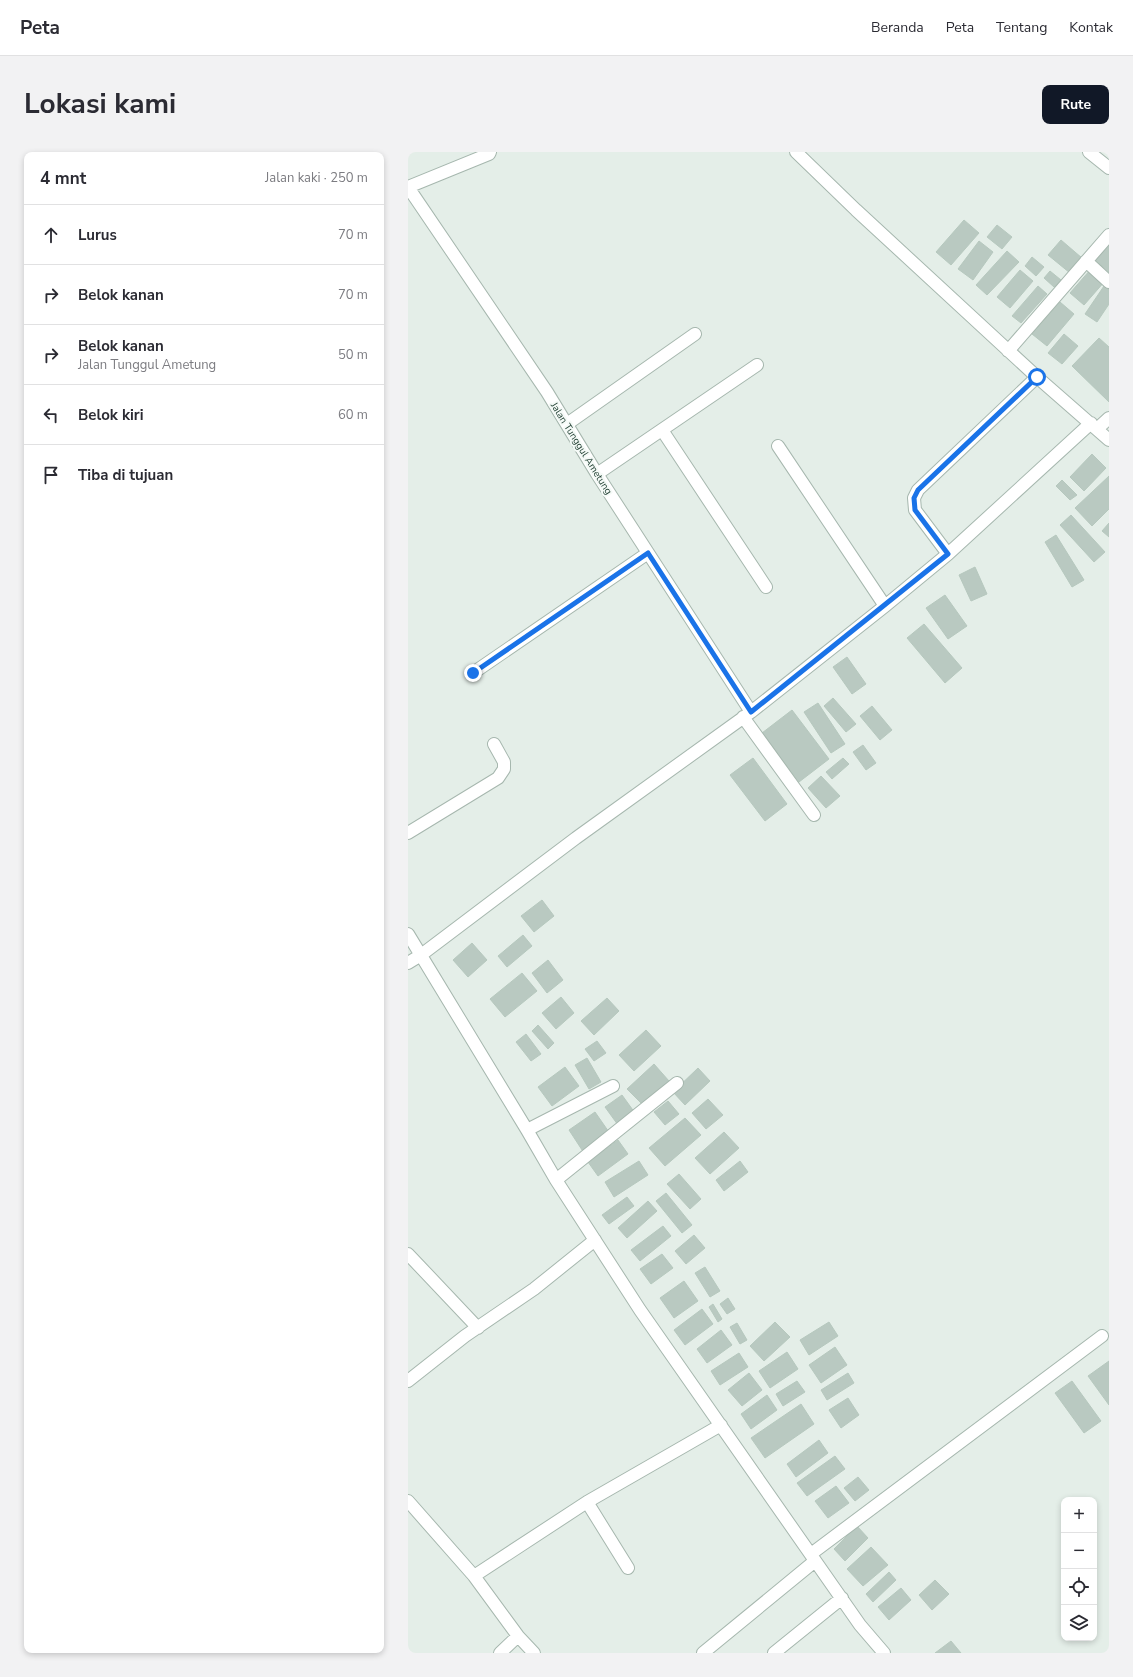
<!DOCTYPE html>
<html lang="id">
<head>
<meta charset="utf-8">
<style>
  body { margin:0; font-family:"Nunito Sans",sans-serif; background:#f2f2f3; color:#2b2b33 }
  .controls { position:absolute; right:12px; bottom:12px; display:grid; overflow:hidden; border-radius:8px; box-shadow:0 2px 6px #0003 }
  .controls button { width:36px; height:36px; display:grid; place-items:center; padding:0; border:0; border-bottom:1px solid #e1e1e2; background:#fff; color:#2b2b33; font:20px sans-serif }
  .stop { position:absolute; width:12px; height:12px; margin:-9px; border:3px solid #1a73e8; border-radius:50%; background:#fff }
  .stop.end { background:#1a73e8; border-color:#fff; box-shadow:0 1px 4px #0008 }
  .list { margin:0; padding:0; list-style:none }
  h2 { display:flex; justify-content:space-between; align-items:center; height:52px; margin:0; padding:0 16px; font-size:17px }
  h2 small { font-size:13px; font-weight:400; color:#7c7c81 }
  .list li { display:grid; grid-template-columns:26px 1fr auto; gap:12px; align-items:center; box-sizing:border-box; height:60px; padding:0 16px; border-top:1px solid #e1e1e2 }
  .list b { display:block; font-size:15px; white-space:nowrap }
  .list p { margin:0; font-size:13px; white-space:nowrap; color:#7c7c81 }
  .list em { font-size:13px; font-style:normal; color:#7c7c81 }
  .icon { flex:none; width:22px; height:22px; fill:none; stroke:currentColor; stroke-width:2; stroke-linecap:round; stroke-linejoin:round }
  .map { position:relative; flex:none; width:701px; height:1501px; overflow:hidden; border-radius:8px }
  header { display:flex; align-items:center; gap:24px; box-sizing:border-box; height:56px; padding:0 20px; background:#fff; border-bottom:1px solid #e1e1e2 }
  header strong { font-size:19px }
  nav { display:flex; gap:22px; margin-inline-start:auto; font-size:14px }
  .intro { display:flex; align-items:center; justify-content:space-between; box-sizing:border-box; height:96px; padding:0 24px }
  h1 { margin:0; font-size:28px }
  .button { padding:10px 18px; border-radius:8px; background:#111827; color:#fff; font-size:14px; font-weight:700 }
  main { display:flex; gap:24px; padding:0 24px }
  aside { flex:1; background:#fff; border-radius:8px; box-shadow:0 2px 6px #0003 }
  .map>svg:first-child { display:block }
</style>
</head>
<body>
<header>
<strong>Peta</strong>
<nav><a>Beranda</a><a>Peta</a><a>Tentang</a><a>Kontak</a></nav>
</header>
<div class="intro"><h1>Lokasi kami</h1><a class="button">Rute</a></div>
<main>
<aside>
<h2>4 mnt<small>Jalan kaki · 250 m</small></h2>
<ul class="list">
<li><svg class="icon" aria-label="ahead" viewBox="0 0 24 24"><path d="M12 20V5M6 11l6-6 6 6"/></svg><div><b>Lurus</b></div><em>70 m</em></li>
<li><svg class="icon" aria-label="right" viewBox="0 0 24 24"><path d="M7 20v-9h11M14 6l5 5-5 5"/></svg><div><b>Belok kanan</b></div><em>70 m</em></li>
<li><svg class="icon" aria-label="right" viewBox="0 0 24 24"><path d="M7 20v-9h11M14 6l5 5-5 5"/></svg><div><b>Belok kanan</b><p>Jalan Tunggul Ametung</p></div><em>50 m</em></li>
<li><svg class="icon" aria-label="left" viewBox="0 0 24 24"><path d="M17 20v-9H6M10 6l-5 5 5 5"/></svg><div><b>Belok kiri</b></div><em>60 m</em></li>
<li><svg class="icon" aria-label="arrive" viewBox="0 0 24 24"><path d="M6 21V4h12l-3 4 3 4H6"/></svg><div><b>Tiba di tujuan</b></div></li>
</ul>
</aside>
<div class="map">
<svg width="701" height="1501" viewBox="0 0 701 1501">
  <rect width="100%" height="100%" fill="#e4eee8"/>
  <!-- building -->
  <path fill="#b9c9c1" stroke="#b6c8be" d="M556,68L571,81L543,113L528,100Z
    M589,73L604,85L594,97L579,85Z
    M653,88L674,106L662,121L640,103Z
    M571,89L585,100L565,128L550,117Z
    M701,90V120L686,107Z
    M599,99L611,110L579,143L568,133Z
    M624,105L636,115L628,124L617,114Z
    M683,117L697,129L676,153L662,141Z
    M612,118L625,129L602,156L589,145Z
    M642,119L653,128L646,135L636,126Z
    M630,134L639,142L613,171L604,164Z
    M696,134L701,137V152L689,170L677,162Z
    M652,150L666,162L639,194L624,182Z
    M656,182L670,194L654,212L640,201Z
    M691,186L701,195V250L664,214Z
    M684,302L698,316L676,339L662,325Z
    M701,324V357L684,374L667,356Z
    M654,328L669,343L662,348L648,334Z
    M663,363L697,400L686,410L652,373Z
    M701,371V385L694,379Z
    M648,383L676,428L664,435L637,390Z
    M567,415L579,442L563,449L551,423Z
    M537,443L559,474L540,487L518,456Z
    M516,472L554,516L537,531L499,486Z
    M439,505L458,532L444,542L425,515Z
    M425,546L448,572L438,580L416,554Z
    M410,551L437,592L423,601L396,560Z
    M464,554L484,578L472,588L452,564Z
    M384,558L421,607L391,630L354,581Z
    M455,593L468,611L458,618L445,600Z
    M345,606L379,652L357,669L322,623Z
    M435,606L441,612L424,627L418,620Z
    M413,624L432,644L418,656L400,636Z
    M134,748L146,764L126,780L113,764Z
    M115,783L124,794L99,815L90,804Z
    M64,791L79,808L60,825L45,808Z
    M140,808L155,828L139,841L124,821Z
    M114,821L129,839L97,865L82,847Z
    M153,845L166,861L148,877L134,861Z
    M199,846L211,859L186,883L173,869Z
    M130,873L146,891L140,897L124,879Z
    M238,878L253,894L226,919L211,903Z
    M118,882L133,902L123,909L108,890Z
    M189,889L198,901L186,909L177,897Z
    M179,906L193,930L181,937L167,913Z
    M246,912L261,929L235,953L219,937Z
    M157,915L171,934L144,954L130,935Z
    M290,916L302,929L277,953L265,940Z
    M214,943L227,961L210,973L197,955Z
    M300,947L315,963L298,977L284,961Z
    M260,949L271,962L257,973L246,960Z
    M187,960L203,983L176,1001L161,978Z
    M277,966L293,983L257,1014L241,996Z
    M316,980L331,996L302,1022L287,1006Z
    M210,988L220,1002L190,1024L180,1010Z
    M231,1009L240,1023L206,1045L197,1030Z
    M332,1009L340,1020L316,1039L308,1028Z
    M271,1022L293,1047L282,1057L259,1032Z
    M258,1041L284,1073L274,1081L248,1049Z
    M219,1045L226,1054L201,1072L194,1063Z
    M240,1049L249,1059L219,1086L210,1076Z
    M255,1074L263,1084L232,1109L223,1098Z
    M286,1083L297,1096L278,1112L267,1099Z
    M254,1102L265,1116L243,1132L232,1117Z
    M297,1115L312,1139L302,1145L287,1121Z
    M276,1129L290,1149L266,1166L252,1146Z
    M320,1146L327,1157L319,1162L312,1152Z
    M305,1152L314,1167L310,1170L301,1155Z
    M294,1157L305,1172L277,1193L266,1178Z
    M367,1170L382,1185L356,1209L342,1194Z
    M421,1170L430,1184L401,1203L392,1188Z
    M329,1171L339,1188L332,1192L322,1175Z
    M313,1178L324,1193L299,1211L289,1197Z
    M427,1195L439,1213L413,1231L401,1213Z
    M379,1200L390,1217L362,1236L351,1219Z
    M331,1201L340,1215L312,1233L303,1219Z
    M701,1209V1253L680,1224Z
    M341,1221L354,1238L334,1254L320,1238Z
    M440,1221L446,1231L419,1248L413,1238Z
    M389,1229L397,1240L375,1254L368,1242Z
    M664,1229L693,1269L676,1281L647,1241Z
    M359,1243L369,1258L343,1277L333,1262Z
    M440,1246L451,1263L433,1276L421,1258Z
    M393,1252L406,1272L357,1306L343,1286Z
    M411,1288L420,1301L388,1325L379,1312Z
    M427,1304L437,1317L399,1344L389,1331Z
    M450,1325L461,1338L447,1349L436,1336Z
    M428,1334L441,1351L420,1366L407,1349Z
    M449,1374L460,1386L437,1409L426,1397Z
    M463,1395L480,1413L455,1434L439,1417Z
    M481,1420L488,1428L465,1450L458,1442Z
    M527,1428L541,1442L524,1458L511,1443Z
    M493,1436L503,1448L481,1468L470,1455Z
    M543,1489L553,1501H527Z"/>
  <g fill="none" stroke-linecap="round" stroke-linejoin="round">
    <defs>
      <path id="street" d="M388,0L448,58L629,225L701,288
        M681,0L701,16
        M0,35L139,240L189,322L343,560
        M0,35L81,2L82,0
        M678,109L701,130
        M600,199L701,83
        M159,272L287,182
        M689,277L701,266
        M254,278L358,435
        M370,294L477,454
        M189,322L349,213
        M540,402L507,358L506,346L510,338L629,225
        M65,521L240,401
        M335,565L406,663
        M0,681L90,626L96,617V610L86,592
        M0,782L119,978L148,1028L232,1158L452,1473L476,1501
        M0,811L13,803L168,686L343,560L477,454L540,402L683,271
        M119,978L205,934
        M148,1028L269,931
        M0,1102L70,1176
        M0,1229L57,1184L126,1137L187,1088
        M0,1349L66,1424L110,1484L126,1501
        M179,1350L220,1416
        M403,1402L694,1184
        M66,1424L179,1350L313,1273
        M92,1501L110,1484
        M295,1501L407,1409
        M366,1501L434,1446"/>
    </defs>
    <!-- street casing -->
    <use href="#street" stroke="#a6b7ae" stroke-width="14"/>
    <!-- street -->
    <use href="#street" stroke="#fff" stroke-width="12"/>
  </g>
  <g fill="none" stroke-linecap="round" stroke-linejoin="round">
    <!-- route -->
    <path stroke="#1a73e8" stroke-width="5" d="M65,521L240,401L343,560L540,402L507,358L506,346L510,338L629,225"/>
  </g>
  <g text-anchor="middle" stroke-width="4" stroke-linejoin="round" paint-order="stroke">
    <!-- street labels -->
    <g font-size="10" fill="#224134" stroke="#f5faf7">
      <text transform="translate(174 296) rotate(58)" y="4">Jalan Tunggul Ametung</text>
    </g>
  </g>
</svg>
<div class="controls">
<button>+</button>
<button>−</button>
<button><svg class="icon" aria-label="locate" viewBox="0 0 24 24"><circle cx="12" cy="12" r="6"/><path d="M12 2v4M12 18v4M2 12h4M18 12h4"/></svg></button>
<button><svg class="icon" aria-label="layers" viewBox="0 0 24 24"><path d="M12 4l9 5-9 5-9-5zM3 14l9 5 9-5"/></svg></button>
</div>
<div class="stop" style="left:629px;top:225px"></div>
<div class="stop end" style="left:65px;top:521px"></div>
</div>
</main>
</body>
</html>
